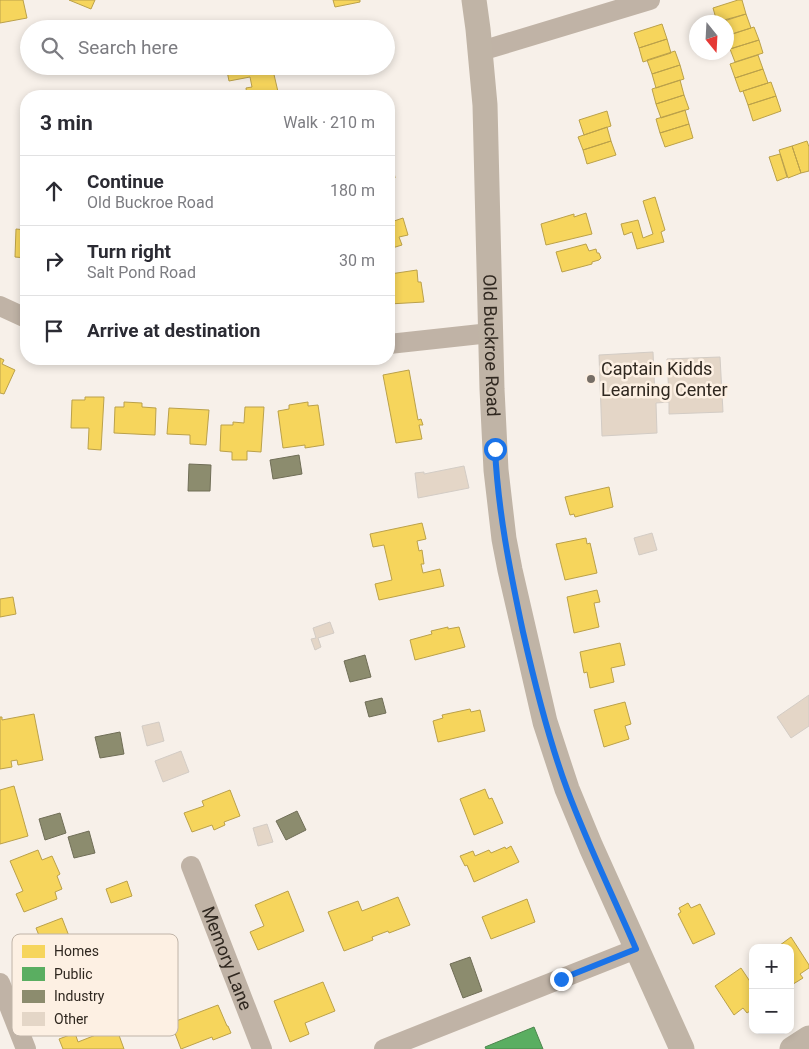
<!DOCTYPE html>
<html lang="en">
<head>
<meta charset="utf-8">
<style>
  body { margin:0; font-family:Roboto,sans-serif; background:#f2f2f3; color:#2b2b33 }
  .controls { position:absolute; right:15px; bottom:15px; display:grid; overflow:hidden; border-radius:10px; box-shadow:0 2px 8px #0003 }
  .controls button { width:45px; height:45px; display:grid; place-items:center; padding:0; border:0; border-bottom:1px solid #e1e1e2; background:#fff; color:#2b2b33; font:25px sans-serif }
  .compass { position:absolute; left:689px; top:15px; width:45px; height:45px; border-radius:50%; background:#fff; box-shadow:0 2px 8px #0003; rotate:162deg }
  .stop { position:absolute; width:15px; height:15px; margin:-11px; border:4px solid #1a73e8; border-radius:50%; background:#fff }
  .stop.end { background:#1a73e8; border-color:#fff; box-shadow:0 1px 5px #0008 }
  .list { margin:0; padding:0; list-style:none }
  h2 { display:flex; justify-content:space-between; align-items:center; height:65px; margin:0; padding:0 20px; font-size:21px }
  h2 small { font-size:16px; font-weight:400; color:#7c7c81 }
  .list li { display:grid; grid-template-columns:32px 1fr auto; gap:15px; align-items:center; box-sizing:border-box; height:70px; padding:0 20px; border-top:1px solid #e1e1e2 }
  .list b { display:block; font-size:19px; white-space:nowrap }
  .list p { margin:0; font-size:16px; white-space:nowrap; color:#7c7c81 }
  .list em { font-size:16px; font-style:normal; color:#7c7c81 }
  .icon { flex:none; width:28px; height:28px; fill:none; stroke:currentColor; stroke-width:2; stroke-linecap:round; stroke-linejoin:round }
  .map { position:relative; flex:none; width:809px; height:1049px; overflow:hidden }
  .search { position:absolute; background:#fff; box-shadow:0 2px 8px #0003; left:20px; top:20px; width:375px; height:55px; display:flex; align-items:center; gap:12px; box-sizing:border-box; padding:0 18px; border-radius:28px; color:#7c7c81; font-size:19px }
  .panel { position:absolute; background:#fff; box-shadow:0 2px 8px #0003; left:20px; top:90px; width:375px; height:275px; border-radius:20px }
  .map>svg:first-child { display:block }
</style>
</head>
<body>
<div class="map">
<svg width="809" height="1049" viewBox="0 0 809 1049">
  <rect width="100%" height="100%" fill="#f7f0e9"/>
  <!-- homes -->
  <path fill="#f6d55c" stroke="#bba14a" d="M0,0H23L27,18L0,23Z
    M69,0H95L91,9Z
    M333,0H360V2L335,7Z
    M738,0H742L746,14L717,22L713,8Z
    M746,14L751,28L726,36V22H721Z
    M662,24L667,39L639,48L634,33Z
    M754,27L759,40L730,49L726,36Z
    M667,39L671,53L643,62L639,48Z
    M759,40L763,53L735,62L730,49Z
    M675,51L680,65L652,74L647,60Z
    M758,55L763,69L735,78L730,64Z
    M680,65L684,79L656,88L652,74Z
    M226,66H272L279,96H247L246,88L252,87L250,77L229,81Z
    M763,69L768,83L740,92L735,78Z
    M680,80L684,95L656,104L652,89Z
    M771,82L776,96L748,105L743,91Z
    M684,95L689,109L661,118L656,104Z
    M776,96L781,111L753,121L748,105Z
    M685,110L689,124L660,133L656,119Z
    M607,111L611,126L584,135L579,120Z
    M689,124L693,138L665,147L660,133Z
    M607,127L611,141L583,150L578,137Z
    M611,141L616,155L587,164L583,150Z
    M807,141L809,147V171L801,173L792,146Z
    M792,146L801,173L788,178L779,150Z
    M780,154L787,177L777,181L769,157Z
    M389,155H391L395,178L389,179Z
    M655,197L665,230L661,232L664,242L637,249L632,232L624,235L621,224L638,220L643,238L653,234L643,201Z
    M391,211L394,221L403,218L408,235L399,237L402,245L389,249V212Z
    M586,213L592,234L546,245L541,224L574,214V217Z
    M16,229L26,230V258L15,257Z
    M586,244L589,251L596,249L597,253H599L601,258L599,260L592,262V264L562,272L556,252Z
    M417,270L418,282H421L424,302L389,304L390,274Z
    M0,358L4,360L2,364L15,370L4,394L0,393Z
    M409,370L418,420L421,419L423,425H419L422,439L396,443L383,375Z
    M85,397H104L101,450L88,449L89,428H71L72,400H85Z
    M124,402L142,403V407L156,408L155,435L114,433L115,407H124Z
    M308,402V406L318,405L324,445L305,448V445L283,448L278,411L289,409V405Z
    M245,407H264L261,452L247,451V460H232V452L220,451L221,425H233V422L244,423Z
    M169,408L209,410L206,445L190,444V435L167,434Z
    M609,487L613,507L575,517L574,514L570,515L565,497Z
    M422,523L426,539L417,541L419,551L422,550L424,564H421L423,573L440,569L444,586L379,600L375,584L392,580L384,545L373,547L370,534Z
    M586,538L587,544L590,543L597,573L565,580L556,544Z
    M597,590L600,602L594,603L599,627L574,633L567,597Z
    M13,597L16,614L0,617V599Z
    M448,627V629L459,627L465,647L415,660L410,640L432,634L431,631Z
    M620,643L625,665L611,668L614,682L590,688L587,672L584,673L580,652Z
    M625,702L631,724L625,726L629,739L604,747L594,710Z
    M470,709L471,712L480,710L485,731L438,742L433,721L443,718L442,715Z
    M34,714L43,760L18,765L17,760L11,761L12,767L0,769V717H2V720Z
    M14,786L28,836L0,844V790Z
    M485,789L489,799L492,798L503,823L474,835L460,799Z
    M230,790L240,816L224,822L225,825L214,830L212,825L192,832L184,813L204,806L202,801Z
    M511,846L519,862L474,882L467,865L465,866L460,856L473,851L475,856L489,850L491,853L505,847L506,849Z
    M38,850L42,860L52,856L60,874L57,876L62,889L55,892L57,899L24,912L16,894L23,891L10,861Z
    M127,881L132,896L111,903L106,889Z
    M288,891L304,931L258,950L250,932L264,926L255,905Z
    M398,897L410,925L389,933L388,931L372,937L373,940L344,951L328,912L358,901L362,911Z
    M527,899L535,922L491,939L482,917Z
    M688,903L691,908L700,904L715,934L693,944L678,914L681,912L679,908Z
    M62,918L74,949L88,944L95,959L52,976L45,959L48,958L36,928Z
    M791,937L809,965V968L800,974L803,978L790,986V948H776Z
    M741,968L753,986V1009L747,1013L743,1008L734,1015L715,986Z
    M323,982L335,1011L305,1023L309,1034L290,1042L274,1001Z
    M218,1005L227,1026H228L231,1033L213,1040L212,1037L181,1049L171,1023Z
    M116,1027L124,1049H63L59,1039L75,1033L78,1042Z"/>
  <!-- public -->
  <path fill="#5aae61" stroke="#4d864e" d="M534,1027L543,1049H486L485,1047Z"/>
  <!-- industry -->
  <path fill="#8c8c6e" stroke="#706e57" d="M299,455L302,474L273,479L270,460Z
    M189,464L211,465L210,491H188Z
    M365,655L371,677L350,682L344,661Z
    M382,698L386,713L369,717L365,702Z
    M120,732L124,754L100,758L95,737Z
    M297,811L306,830L286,840L276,821Z
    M60,813L66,833L45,840L39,819Z
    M89,831L95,853L74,858L68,837Z
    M470,957L482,991L463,998L450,964Z"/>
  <!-- building -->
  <path fill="#e4d6c7" stroke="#d3ccc5" d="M653,352L655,397L669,396L667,359L720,357L723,412L669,414V402L656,403L657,433L602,436L599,355Z
    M464,466L469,488L418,498L415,473L424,472V474Z
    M652,533L657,550L639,555L634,538Z
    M330,622L334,633L318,638L321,647L315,650L311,639L316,638L313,628Z
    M809,695V726L791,738L777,717Z
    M159,722L164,741L147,746L142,726Z
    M181,751L189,772L163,782L155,761Z
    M267,824L273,842L258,846L253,828Z"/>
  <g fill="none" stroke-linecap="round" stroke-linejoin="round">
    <!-- minor -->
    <g stroke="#c0b3a6" stroke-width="20">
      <path d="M481,51L650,0"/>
      <path d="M0,306L26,318"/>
      <path d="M389,344L490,333"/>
      <path id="s1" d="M191,866L262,1049"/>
      <path d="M0,983L26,1049"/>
      <path d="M384,1049L636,949"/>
    </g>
    <!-- major -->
    <g stroke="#c0b4a6" stroke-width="25">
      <path id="s2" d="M474,0L478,29L485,105L492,389L496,470L504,539L510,570L545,722L567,789L591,847L682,1049"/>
      <path d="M792,1049L809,1038"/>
    </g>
  </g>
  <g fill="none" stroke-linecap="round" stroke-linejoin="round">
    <!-- route -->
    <path stroke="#1a73e8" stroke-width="6" d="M495,449C498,511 510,571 523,632C535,685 548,738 567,789C587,843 613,896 636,949L561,979"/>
  </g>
  <!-- markers -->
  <circle fill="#766e66" stroke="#fdf0e3" stroke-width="2" cx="591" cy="379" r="5"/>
  <g text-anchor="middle" stroke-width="5" stroke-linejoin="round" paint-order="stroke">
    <!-- street labels -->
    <g font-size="18" fill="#302820" stroke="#fdf0e3">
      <text dy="6" stroke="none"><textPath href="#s2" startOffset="346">Old Buckroe Road</textPath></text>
      <text dy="6" stroke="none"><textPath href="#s1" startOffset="99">Memory Lane</textPath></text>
    </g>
    <!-- poi labels -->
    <g font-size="18" fill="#302820" stroke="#fdf0e3" text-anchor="start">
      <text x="601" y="375">Captain Kidds<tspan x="601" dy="21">Learning Center</tspan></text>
    </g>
  </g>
  <!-- legend -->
  <rect x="12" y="934" width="166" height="102" rx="8" fill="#fdf0e3" stroke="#c0b4a8" stroke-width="1"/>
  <rect x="22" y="945" width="23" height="13" fill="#f6d55c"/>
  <rect x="22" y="967" width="23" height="14" fill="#5aae61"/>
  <rect x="22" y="990" width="23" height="13" fill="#8c8c6e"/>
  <rect x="22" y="1012" width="23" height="14" fill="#e4d6c7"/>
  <g font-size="14" fill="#302820">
    <text x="54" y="956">Homes</text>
    <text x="54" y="979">Public</text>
    <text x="54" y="1001">Industry</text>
    <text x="54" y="1024">Other</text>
  </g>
</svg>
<div class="controls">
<button>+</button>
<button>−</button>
</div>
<svg class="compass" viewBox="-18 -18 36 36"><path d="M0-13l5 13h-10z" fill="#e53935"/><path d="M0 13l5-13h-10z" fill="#7c7c81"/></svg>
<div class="stop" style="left:495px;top:449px"></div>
<div class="stop end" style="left:561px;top:979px"></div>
<div class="search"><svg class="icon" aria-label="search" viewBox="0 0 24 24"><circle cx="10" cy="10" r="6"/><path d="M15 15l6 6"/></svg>Search here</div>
<section class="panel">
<h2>3 min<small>Walk · 210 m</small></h2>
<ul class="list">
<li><svg class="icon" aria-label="ahead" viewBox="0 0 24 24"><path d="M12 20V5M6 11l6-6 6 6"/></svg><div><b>Continue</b><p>Old Buckroe Road</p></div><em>180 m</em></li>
<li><svg class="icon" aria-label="right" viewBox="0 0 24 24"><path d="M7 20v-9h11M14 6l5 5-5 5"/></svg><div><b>Turn right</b><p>Salt Pond Road</p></div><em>30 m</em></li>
<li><svg class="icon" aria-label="arrive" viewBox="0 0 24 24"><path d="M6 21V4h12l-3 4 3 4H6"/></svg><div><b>Arrive at destination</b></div></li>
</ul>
</section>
</div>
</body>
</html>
